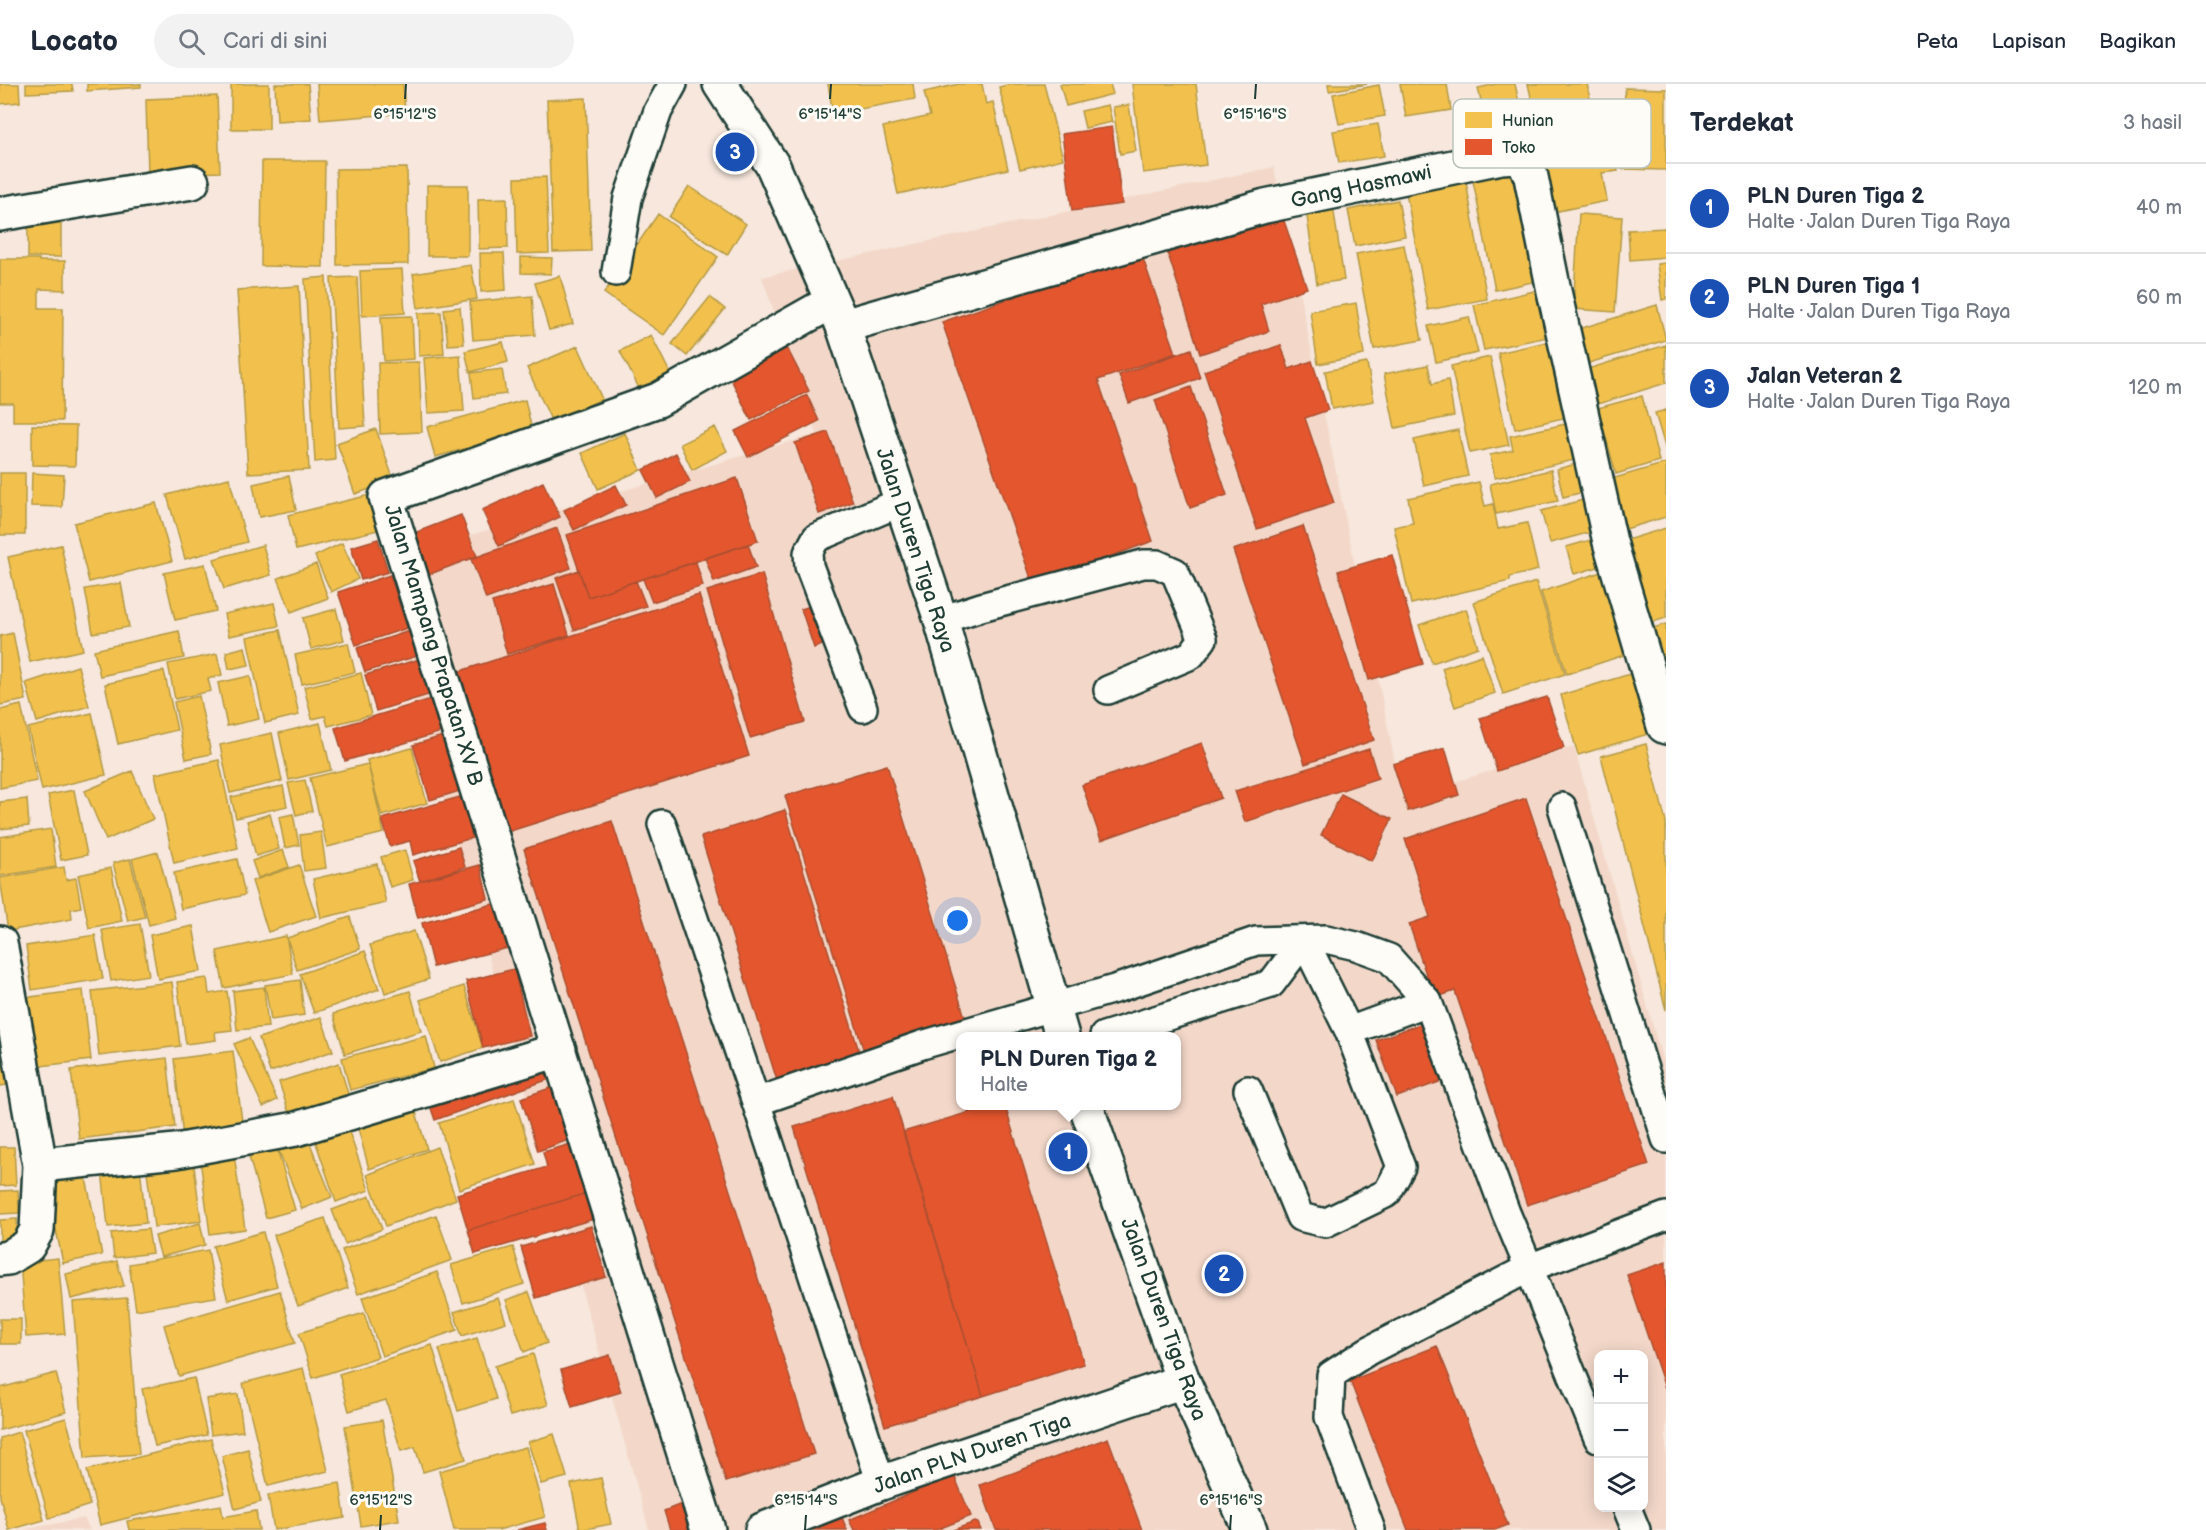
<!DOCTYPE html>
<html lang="id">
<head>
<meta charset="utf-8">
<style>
  body { margin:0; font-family:"Balsamiq Sans",sans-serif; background:#f2f2f3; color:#1f2937 }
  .controls { position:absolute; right:18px; bottom:18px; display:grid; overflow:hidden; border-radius:12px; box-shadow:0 3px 15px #0003 }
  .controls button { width:54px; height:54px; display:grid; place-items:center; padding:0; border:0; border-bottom:2px solid #e0e1e3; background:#fff; color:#1f2937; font:30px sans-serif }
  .you { position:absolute; left:958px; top:837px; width:21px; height:21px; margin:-15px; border:4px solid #fff; border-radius:50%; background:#1a73e8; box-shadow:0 0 0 9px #1a73e833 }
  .badge { display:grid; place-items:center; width:39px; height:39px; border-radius:50%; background:#0b8043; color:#fff; font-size:20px; font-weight:700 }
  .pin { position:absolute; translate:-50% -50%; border:3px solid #fff; box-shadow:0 2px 6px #0006 }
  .popup { position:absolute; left:956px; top:948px; width:225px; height:78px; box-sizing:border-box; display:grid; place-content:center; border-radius:12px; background:#fff; filter:drop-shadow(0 2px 4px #0005); font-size:20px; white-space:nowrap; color:#747a83 }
  .popup b { font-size:22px; color:#1f2937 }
  .popup::after { content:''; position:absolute; left:50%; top:100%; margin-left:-12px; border:12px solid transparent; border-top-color:#fff }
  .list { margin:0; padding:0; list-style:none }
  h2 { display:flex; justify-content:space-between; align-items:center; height:78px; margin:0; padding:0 24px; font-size:26px }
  h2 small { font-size:20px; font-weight:400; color:#747a83 }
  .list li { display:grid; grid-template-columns:39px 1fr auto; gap:18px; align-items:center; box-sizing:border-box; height:90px; padding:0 24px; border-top:2px solid #e0e1e3 }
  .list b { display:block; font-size:22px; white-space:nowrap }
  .list p { margin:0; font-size:20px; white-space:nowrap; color:#747a83 }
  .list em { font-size:20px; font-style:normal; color:#747a83 }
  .icon { flex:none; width:33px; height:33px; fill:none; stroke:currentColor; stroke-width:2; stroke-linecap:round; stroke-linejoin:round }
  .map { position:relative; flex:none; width:1666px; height:1446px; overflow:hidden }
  header { display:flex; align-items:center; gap:36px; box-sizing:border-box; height:84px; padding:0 30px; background:#fff; border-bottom:2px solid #e0e1e3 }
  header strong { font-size:28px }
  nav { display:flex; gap:33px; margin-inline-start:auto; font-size:21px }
  .search { width:420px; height:54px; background:#f2f2f3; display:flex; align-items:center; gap:15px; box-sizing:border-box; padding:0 21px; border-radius:33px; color:#747a83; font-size:22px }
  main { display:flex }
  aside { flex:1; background:#fff }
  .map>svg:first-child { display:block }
</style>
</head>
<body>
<header>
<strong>Locato</strong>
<div class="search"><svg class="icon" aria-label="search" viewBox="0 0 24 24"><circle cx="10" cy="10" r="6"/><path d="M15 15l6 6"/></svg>Cari di sini</div>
<nav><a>Peta</a><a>Lapisan</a><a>Bagikan</a></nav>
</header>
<main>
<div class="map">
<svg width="1666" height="1446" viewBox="0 0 1666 1446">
  <rect width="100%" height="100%" fill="#f7e7dc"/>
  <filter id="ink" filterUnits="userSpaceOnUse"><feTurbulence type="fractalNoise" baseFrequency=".0167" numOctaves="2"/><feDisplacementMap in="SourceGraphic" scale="12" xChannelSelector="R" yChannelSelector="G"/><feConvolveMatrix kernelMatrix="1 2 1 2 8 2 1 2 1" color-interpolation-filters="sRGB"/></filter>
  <g filter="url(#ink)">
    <!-- built -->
    <path fill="#f3d8c9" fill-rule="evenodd" d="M1274,83L1402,713L1574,663L1666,988V1446H649L378,478L817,350L762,193ZM960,952H1176V1022H960ZM1598,1270H1644V1424H1598Z
      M84,1434L90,1446H22Z"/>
    <!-- homes -->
    <path fill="#f2c14e" stroke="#b39946" stroke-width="1.5" d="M0,0H19L20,18L0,20Z
      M26,0H72L73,7L26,9Z
      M87,0H141V3L87,7Z
      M231,0H269V45H231Z
      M275,0H308L311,35L277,37Z
      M317,0H403L405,29L320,36Z
      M828,0H913L915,15L833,30Z
      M959,0H982L986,20L993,18L1008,85L898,110L883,43L930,32L924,8Z
      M1011,0H1044L1063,75L1020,85L999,3Z
      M1060,0H1110L1113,10L1066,22Z
      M1132,0H1196L1206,81L1143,89Z
      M1328,0H1367L1329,7Z
      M1400,0H1447L1451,26L1406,33Z
      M1496,0H1515L1521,28L1486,37L1478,4Z
      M1528,0H1587L1590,14L1534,26Z
      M1379,1L1385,32L1339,40L1333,10Z
      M1625,4L1666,5V86L1622,85Z
      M217,12L220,88L148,91L146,15Z
      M586,14L591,167L553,168L547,16Z
      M1588,16L1593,43L1609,41L1618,87L1602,89L1607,117L1553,128L1534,26Z
      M1108,21L1112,38L1085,44L1081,27Z
      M1129,21L1136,67L1120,70L1113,23Z
      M1378,40L1384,72L1339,79L1333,47Z
      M262,77H325L323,183L261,182Z
      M407,84L408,180L337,181L336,85Z
      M1521,87L1542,196L1495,206L1473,97Z
      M546,93L549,169L517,170L515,94Z
      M1466,98L1487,215L1428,226L1406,109Z
      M427,101H468V172H427Z
      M689,102L746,140L727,171L669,133Z
      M507,114L508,164L479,165L478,115Z
      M1398,116L1405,152L1355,162L1348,126Z
      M1333,122L1344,196L1317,200L1306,126Z
      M658,130L718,173L664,251L604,209Z
      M1579,130L1622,133L1615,228L1573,225Z
      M28,134H61V173H28Z
      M1666,144V173L1630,176L1628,146Z
      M1404,161L1422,256L1374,265L1356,170Z
      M480,169H504L506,206L481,208Z
      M521,173L552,174L551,190L521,189Z
      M0,175H39V177H65V206L39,205V224H63L62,337H13V319H0Z
      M1666,179V215L1662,216L1657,180Z
      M471,181L477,215L418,224L413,190Z
      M402,185L405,229L362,232L360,187Z
      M560,192L573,240L549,246L535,199Z
      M326,193L335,376L315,378L305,195Z
      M357,193L365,342L339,344L331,194Z
      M299,202L309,386L248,389L237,206Z
      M1543,205L1553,252L1484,266L1474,221Z
      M532,212L535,251L473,256L470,218Z
      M710,213L725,225L687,272L672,260Z
      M1356,219L1364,271L1318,280L1310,227Z
      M1657,221L1666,256L1582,281L1572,247Z
      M460,223L464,260L448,261L444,225Z
      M441,228L444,270L419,272L418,229Z
      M412,232L414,275L384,277L381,233Z
      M1469,233L1478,269L1436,278L1428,242Z
      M651,251L674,297L643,312L620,267Z
      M1555,256L1572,332L1515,345L1498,269Z
      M503,258L508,278L470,288L465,267Z
      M1666,261V299L1588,323L1578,288Z
      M578,262L602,315L552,338L527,284Z
      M460,271L464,327L428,329L424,274Z
      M1490,273L1509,361L1470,369L1451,282Z
      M419,278L422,348L380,350L378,279Z
      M1367,279L1374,317L1332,325L1325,287Z
      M1428,281L1432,300L1448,296L1454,332L1395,344L1384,290Z
      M502,285L506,310L474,314L471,289Z
      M1642,312L1659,377L1616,390L1598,324Z
      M525,316L532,346L435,373L427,343Z
      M1666,326V366L1655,329Z
      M1575,338L1583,374L1495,394L1490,371L1513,366L1510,352Z
      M32,341L76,342L75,382L32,381Z
      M715,343L727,367L692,386L680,360Z
      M376,345L394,397L355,410L337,359Z
      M1458,346L1468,392L1424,402L1414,356Z
      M625,349L641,386L598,405L582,369Z
      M1584,378L1592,406L1563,413L1557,385Z
      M1666,379V433L1622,446L1608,396Z
      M1551,386L1558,417L1496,430L1490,400Z
      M0,389H25V451H0Z
      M32,389L64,391L62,423L31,422Z
      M289,392L296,426L259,433L253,400Z
      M229,394L247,458L185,475L167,411Z
      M1479,398L1485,422L1493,420L1498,445L1527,439L1538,486L1510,493V497L1411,520L1394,443L1413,439L1408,414Z
      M378,409L386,444L296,466L288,431Z
      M1587,415L1595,447L1550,459L1541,427Z
      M156,419L172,477L89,498L74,439Z
      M1666,444V534L1643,541L1617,459Z
      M1598,454L1605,481L1574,490L1566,463Z
      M342,459L358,495L331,508L315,472Z
      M61,461L83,566L30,578L8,473Z
      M263,461L271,491L224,505L214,475Z
      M205,480L216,527L175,536L164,489Z
      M316,480L328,514L291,528L278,494Z
      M1613,484L1639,566L1567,590L1541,508Z
      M1536,498L1565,590L1503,610L1474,518Z
      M121,499L129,543L93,549L85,505Z
      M274,519L279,542L229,552L224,530Z
      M336,525L344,556L311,565L303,534Z
      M1466,525L1478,563L1432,579L1419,541Z
      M1666,540V576L1657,579L1647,546Z
      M280,546L299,631L265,639L247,553Z
      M179,547L184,574L100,592L94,566Z
      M13,549L26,616L0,621V552Z
      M348,559L355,588L302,600L295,571Z
      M245,563L249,581L229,585L226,568Z
      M217,570L222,591L208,595L211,607L175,615L168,580Z
      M1482,571L1495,609L1455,623L1442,584Z
      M78,582L89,622L37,638L26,599Z
      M164,587L177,646L118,660L105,600Z
      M1640,587L1658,647L1578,671L1561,611Z
      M361,589L371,631L328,642L325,632L312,635L304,603Z
      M250,592L259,635L227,642L218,599Z
      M199,612L211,670L186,675L174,618Z
      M21,621L37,697L0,704V626Z
      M92,629L106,691L42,706L28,644Z
      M320,639L331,686L289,696L279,649Z
      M272,649L282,697L230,709L220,661Z
      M1646,660L1666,738V926L1601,672Z
      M412,664L427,719L382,732L367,676Z
      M219,676L238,764L174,779L155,690Z
      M368,680L384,749L327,763L310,694Z
      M132,687L153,735L106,756L85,707Z
      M305,696L312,727L296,731L288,699Z
      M283,702L287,722L236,734L231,713Z
      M74,706L87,771L61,776L48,711Z
      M27,715L29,742L0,745V718Z
      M270,730L279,765L256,772L247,737Z
      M293,730L299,761L285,764L279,733Z
      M51,745L56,783L0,792V753Z
      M321,748L326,784L304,787L300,751Z
      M283,766L289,783L258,794L252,777Z
      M405,766L413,796L390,803L381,773Z
      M158,768L175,834L149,841L132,775Z
      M130,775L145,833L128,837L113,779Z
      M237,775L245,811L181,825L174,789Z
      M377,780L386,819L321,834L313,795Z
      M299,781L316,832L268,848L252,797Z
      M64,783L66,796L76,794L81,823L71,825L72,835L8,847L0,794Z
      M111,784L122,837L89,844L78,791Z
      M350,833L360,865L297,886L287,854Z
      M140,840L149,891L111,897L102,846Z
      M193,842L201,887L158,895L150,851Z
      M414,847L429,895L385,909L370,861Z
      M95,851L103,895L32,906L26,862Z
      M286,852L293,890L224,904L217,867Z
      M365,867L379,905L314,929L300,890Z
      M207,894L209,910L227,907L232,946L215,948L216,956L186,960L177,898Z
      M300,896L304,931L271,936L265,901Z
      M172,898L180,962L99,972L92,907Z
      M464,902L483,964L440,978L420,916Z
      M264,903L268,943L237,946L233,907Z
      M83,906L91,976L32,983L23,914Z
      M410,907L421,947L345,970L333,930Z
      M321,933L333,967L270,988L259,954Z
      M2,945L6,1001L0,1002V946Z
      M426,952L434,984L350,1006L342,974Z
      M249,954L277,1016L263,1023L234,960Z
      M233,967L243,1045L183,1053L174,975Z
      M167,974L175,1043L79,1055L71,986Z
      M339,979L349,1013L290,1032L279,998Z
      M514,1015L535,1080L459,1105L439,1039Z
      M413,1018L427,1065L369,1085L355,1033Z
      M347,1042L369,1106L336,1118L314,1053Z
      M304,1045L332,1113L302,1125L275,1057Z
      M276,1061L295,1126L266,1134L248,1069Z
      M0,1063H14L16,1101L0,1102Z
      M437,1063L456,1115L386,1142L367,1091Z
      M233,1064L245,1145L210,1150L199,1068Z
      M193,1074L201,1137L154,1143L146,1080Z
      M140,1083L146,1139L108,1143L102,1086Z
      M84,1085L102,1171L63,1179L45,1093Z
      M18,1106L19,1129L0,1130V1107Z
      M370,1112L382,1145L345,1160L332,1126Z
      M436,1131L452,1176L358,1210L342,1166Z
      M325,1134L348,1204L298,1222L274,1151Z
      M17,1135V1168H0V1136Z
      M200,1139L205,1161L161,1173L155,1152Z
      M148,1145L152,1169L114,1174L111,1149Z
      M263,1148L277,1202L228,1216L213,1162Z
      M513,1163L524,1200L463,1219L451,1181Z
      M208,1166L216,1213L136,1226L129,1180Z
      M58,1174L65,1250L26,1253L20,1178Z
      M117,1177L124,1202L71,1215L66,1190Z
      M437,1188L457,1246L382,1272L362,1214Z
      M280,1207L295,1259L179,1292L164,1241Z
      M529,1208L547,1259L524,1268L506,1216Z
      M127,1214L139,1370L85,1374L73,1218Z
      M498,1214L506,1238L462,1252L454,1228Z
      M364,1229L378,1273L313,1294L299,1249Z
      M0,1235H21V1260H0Z
      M477,1254L496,1315L458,1327L439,1265Z
      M432,1261L466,1375L423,1388L415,1363L401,1367L386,1316L349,1327L339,1290Z
      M533,1270L548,1321L510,1332L495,1282Z
      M303,1284L328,1387L268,1402L243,1299Z
      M56,1289L66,1328L0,1346V1304Z
      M194,1294L207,1351L155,1362L142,1305Z
      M238,1310L243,1347L211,1351L206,1315Z
      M66,1334L90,1421L49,1434L24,1346Z
      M382,1336L399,1436L361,1442L345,1342Z
      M19,1348L44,1436L9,1446L0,1413V1354Z
      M554,1350L567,1393L541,1400L528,1358Z
      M211,1355L225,1409L100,1441L87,1386Z
      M526,1363L545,1433L498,1446H454L439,1387Z
      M248,1365L261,1418L235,1425L222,1372Z
      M601,1394L611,1440L580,1446L571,1400Z
      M340,1399L345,1434L274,1446L268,1411Z
      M221,1421L223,1433L256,1427L259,1446H129L127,1437Z"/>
    <!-- shops -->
    <path fill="#e4572e" stroke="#a94f30" stroke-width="1.5" d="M1112,43L1122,120L1072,127L1062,50Z
      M1281,128L1307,204L1261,220L1269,247L1200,270L1167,167Z
      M1141,169L1176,269L1098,296L1153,457L1033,500L942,238Z
      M783,256L809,307L751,336L726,285Z
      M1281,261L1289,285L1312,277L1328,326L1305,334L1334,419L1257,445L1204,287Z
      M1191,265L1200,294L1129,319L1119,291Z
      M1191,303L1227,411L1190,424L1155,316Z
      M807,311L819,337L748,373L735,347Z
      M828,348L853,418L819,430L795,359Z
      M676,369L690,398L657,414L643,386Z
      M737,394L758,457L588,513L567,451Z
      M543,398L560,433L499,462L482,426Z
      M616,401L626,421L574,446L564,426Z
      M461,431L477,472L420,494L404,453Z
      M1303,442L1374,656L1305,680L1233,466Z
      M557,444L571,484L486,515L471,475Z
      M378,455L388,488L361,496L351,463Z
      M748,460L756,483L714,498L705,474Z
      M1392,471L1423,580L1369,596L1338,487Z
      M696,478L703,502L652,518L643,495Z
      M579,486L588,513L636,497L646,522L574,546L556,494Z
      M762,490L805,638L750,654L707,507Z
      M390,491L407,544L356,561L338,508Z
      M554,500L569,551L507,570L492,518Z
      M699,511L749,672L507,748L457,588Z
      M820,519L833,557L814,564L801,525Z
      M419,544L427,569L365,588L357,564Z
      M430,572L441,607L376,627L365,591Z
      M438,613L448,646L345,677L335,644Z
      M1547,613L1564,664L1497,687L1480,634Z
      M456,648L473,703L430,716L413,661Z
      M1202,659L1221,714L1101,756L1082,701Z
      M1445,664L1459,711L1408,727L1393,680Z
      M1369,665L1378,694L1245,738L1235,707Z
      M887,681L968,943L866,974L785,712Z
      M474,709L486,750L413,771L410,757L390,762L382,735Z
      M1341,710L1392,735L1372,777L1321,751Z
      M1526,714L1649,1081L1527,1121L1455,907L1434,914L1409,840L1430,833L1405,755Z
      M785,726L862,977L779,1003L701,753Z
      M612,737L814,1370L726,1398L524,765Z
      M459,763L465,783L420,797L413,777Z
      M480,781L488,815L418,834L409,800Z
      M497,819L508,864L433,883L422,839Z
      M514,885L530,952L483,964L466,897Z
      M1420,940L1442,997L1397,1013L1376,956Z
      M551,970L558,992L435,1036L426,1010Z
      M559,1001L577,1053L538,1067L521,1014Z
      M893,1012L983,1312L885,1342L794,1043Z
      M990,1022H1005L1084,1280L983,1312L903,1048Z
      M578,1058L587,1109L468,1146L457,1110L547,1083L543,1068Z
      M587,1109L594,1135L475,1170L468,1146Z
      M591,1142L606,1193L536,1214L521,1163Z
      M1666,1178V1307L1627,1191Z
      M1437,1262L1508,1441L1495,1446H1408L1350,1297Z
      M610,1271L621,1308L572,1323L561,1286Z
      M1108,1354L1142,1446H996L980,1401Z
      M954,1391L971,1432L936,1446H854L849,1436Z
      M684,1419L694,1446H670L664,1427Z
      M841,1431L847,1446H801Z
      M975,1438L978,1439L981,1446H953Z
      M545,1439L547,1446H517Z"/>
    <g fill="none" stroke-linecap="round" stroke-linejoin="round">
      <defs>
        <path id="service" d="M616,188L628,114L658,27L673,0
          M941,536L981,523L1143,480H1157L1175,488L1203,555L1191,571L1108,606
          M863,624L809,482L808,469L816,454L901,418
          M1562,723L1666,1055
          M662,740L756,1018L881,1399
          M1349,947L1428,918
          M1104,952L1271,900L1304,856
          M1248,1006L1300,1133L1325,1139L1387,1109L1401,1083L1349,947L1304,856
          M756,1018L922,961L1118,904L1256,857L1326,855L1356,862L1389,874L1428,918L1506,1129L1529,1184L1368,1267L1331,1291L1329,1333L1371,1446
          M1598,1354L1529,1184L1666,1132
          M1627,1424L1636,1446"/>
        <path id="minor" d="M0,130L192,98
          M843,242L1265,122L1501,73L1516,72L1524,75L1531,93L1554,207L1610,458L1664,642L1666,643
          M0,859L40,1081L37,1146L28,1162L8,1174L0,1175
          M40,1081L176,1067L296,1045L559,966
          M708,1446L386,413L658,316L831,218
          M762,1446L881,1399L1183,1297"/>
        <path id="secondary" d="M720,0L773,82L843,242L941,536L1062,952
          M1086,1022L1183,1297L1250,1446"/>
      </defs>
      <!-- service casing -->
      <use href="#service" stroke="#1f3d34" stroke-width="32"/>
      <!-- minor casing -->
      <use href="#minor" stroke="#1f3d34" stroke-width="38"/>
      <!-- secondary casing -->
      <use href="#secondary" stroke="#1f3d34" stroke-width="38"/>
      <!-- service -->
      <use href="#service" stroke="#fdfcf7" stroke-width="27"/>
      <!-- minor -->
      <use href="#minor" stroke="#fdfcf7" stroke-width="33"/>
      <!-- secondary -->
      <use href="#secondary" stroke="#fdfcf7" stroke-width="33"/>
    </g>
  </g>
  <!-- ticks -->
  <path fill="none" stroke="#1f3d34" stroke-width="2" d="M405,15L406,0M830,15L831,0M1255,15L1256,0M380,1446L381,1431M805,1446L806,1431M1230,1446L1231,1431"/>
  <g text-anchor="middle" stroke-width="6" stroke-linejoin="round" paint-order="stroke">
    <!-- street labels -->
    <g font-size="21" fill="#1f3d34" stroke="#fdfcf7">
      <text transform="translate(1361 102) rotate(-12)" y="7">Gang Hasmawi</text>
      <text transform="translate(916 466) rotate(72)" y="7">Jalan Duren Tiga Raya</text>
      <text transform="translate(434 561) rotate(73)" y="7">Jalan Mampang Prapatan XV B</text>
      <text transform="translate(1164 1235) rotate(70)" y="7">Jalan Duren Tiga Raya</text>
      <text transform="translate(972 1369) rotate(-19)" y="7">Jalan PLN Duren Tiga</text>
    </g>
  </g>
  <!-- legend -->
  <rect x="1453" y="15" width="198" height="69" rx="9" fill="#fdfcf7" stroke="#bac3bc" stroke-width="1.5"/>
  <rect x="1465" y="28" width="27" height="16" fill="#f2c14e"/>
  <rect x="1465" y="55" width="27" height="16" fill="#e4572e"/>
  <g font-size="16" fill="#1f3d34">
    <text x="1502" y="42">Hunian</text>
    <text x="1502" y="69">Toko</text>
  </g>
  <g font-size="15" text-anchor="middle" fill="#1f3d34" stroke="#fdfcf7" stroke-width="6" stroke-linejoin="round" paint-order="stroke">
    <text x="405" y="35">6°15'12"S</text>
    <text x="830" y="35">6°15'14"S</text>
    <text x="1255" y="35">6°15'16"S</text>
    <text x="381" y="1421">6°15'12"S</text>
    <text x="806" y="1421">6°15'14"S</text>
    <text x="1231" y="1421">6°15'16"S</text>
  </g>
</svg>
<div class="controls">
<button>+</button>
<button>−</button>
<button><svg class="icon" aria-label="layers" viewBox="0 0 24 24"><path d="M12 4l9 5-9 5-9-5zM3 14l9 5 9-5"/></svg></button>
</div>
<div class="you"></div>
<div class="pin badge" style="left:1068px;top:1068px;background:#1a4fb4">1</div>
<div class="popup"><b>PLN Duren Tiga 2</b>Halte</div>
<div class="pin badge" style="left:1224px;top:1190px;background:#1a4fb4">2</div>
<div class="pin badge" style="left:735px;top:68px;background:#1a4fb4">3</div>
</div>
<aside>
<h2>Terdekat<small>3 hasil</small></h2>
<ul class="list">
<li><span class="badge" style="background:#1a4fb4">1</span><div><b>PLN Duren Tiga 2</b><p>Halte · Jalan Duren Tiga Raya</p></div><em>40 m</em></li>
<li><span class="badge" style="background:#1a4fb4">2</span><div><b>PLN Duren Tiga 1</b><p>Halte · Jalan Duren Tiga Raya</p></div><em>60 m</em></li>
<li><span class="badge" style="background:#1a4fb4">3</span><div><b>Jalan Veteran 2</b><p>Halte · Jalan Duren Tiga Raya</p></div><em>120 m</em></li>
</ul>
</aside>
</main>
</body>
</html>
